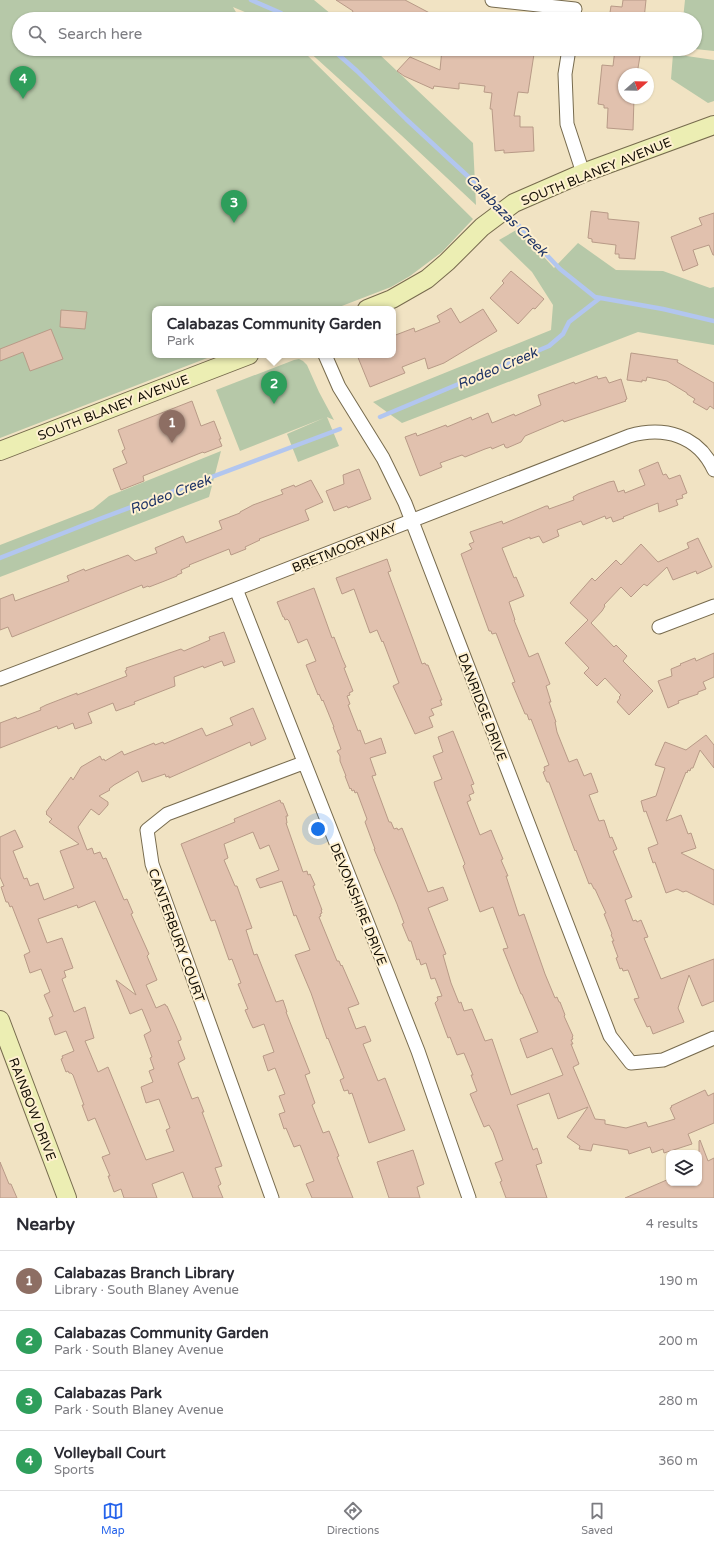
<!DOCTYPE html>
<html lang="en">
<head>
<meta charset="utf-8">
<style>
  body { margin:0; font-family:"Varela Round",sans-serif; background:#f2f2f3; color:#2b2b33 }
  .controls { position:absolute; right:12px; bottom:12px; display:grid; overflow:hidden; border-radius:8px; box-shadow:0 1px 3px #0004 }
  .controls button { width:36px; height:36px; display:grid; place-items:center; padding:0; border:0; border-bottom:1px solid #e1e1e2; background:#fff; color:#2b2b33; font:20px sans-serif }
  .compass { position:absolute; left:618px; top:68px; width:36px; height:36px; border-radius:50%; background:#fff; box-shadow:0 1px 3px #0004; rotate:70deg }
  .you { position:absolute; left:318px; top:829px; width:14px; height:14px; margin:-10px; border:3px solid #fff; border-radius:50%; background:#1a73e8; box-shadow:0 0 0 6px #1a73e833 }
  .badge { display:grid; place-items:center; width:26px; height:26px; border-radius:50%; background:#2563eb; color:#fff; font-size:13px; font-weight:700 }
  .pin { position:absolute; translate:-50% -33px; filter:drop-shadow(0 1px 2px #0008) }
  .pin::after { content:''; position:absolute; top:21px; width:14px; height:12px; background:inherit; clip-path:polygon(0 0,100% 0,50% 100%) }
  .popup { position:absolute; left:152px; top:306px; width:244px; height:52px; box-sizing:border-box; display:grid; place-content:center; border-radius:8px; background:#fff; filter:drop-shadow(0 1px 3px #0005); font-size:13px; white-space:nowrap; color:#7c7c81 }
  .popup b { font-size:15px; color:#2b2b33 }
  .popup::after { content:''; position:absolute; left:50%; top:100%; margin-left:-8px; border:8px solid transparent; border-top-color:#fff }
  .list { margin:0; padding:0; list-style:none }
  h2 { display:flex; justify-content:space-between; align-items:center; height:52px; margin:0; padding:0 16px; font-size:17px }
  h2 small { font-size:13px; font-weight:400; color:#7c7c81 }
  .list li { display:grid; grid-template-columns:26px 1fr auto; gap:12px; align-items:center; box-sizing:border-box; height:60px; padding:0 16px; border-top:1px solid #e1e1e2 }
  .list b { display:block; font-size:15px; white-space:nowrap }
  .list p { margin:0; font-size:13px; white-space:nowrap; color:#7c7c81 }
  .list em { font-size:13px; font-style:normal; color:#7c7c81 }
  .icon { flex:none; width:22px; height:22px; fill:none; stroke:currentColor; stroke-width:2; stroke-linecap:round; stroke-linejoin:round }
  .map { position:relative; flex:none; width:714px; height:1198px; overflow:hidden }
  .search { position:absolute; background:#fff; box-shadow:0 1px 3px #0004; left:12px; right:12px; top:12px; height:44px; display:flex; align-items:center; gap:10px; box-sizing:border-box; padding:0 14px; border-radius:22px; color:#7c7c81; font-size:15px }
  .sheet { height:292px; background:#fff }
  nav { display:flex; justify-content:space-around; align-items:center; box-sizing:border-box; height:56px; border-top:1px solid #e1e1e2; background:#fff; font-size:11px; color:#7c7c81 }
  nav a { display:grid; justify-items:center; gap:2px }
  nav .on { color:#2563eb }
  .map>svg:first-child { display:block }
</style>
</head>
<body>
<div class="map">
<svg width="714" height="1198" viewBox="0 0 714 1198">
  <rect width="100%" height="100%" fill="#f1e3c3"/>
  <!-- green -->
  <path fill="#b6c8a8" d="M0,0H314L337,19H261L233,7L240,19H19V49H301L473,219L442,252L410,276L391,287L334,309H155V355H215L0,438Z
    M685,0H714V51L695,49V19H683Z
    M306,49H374L378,53L473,143L476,205L401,135Z
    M673,54L714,60V101L708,103L671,79Z
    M518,229L554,268L578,243L616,270L663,271L710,288L714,287V345L638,332L402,423L373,402L551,330L553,305L532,272L499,240Z
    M299,359L303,361L307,365L319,392L334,420L327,417L339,446L298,462L287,434L324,418L240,451L216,390L294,360Z
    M221,451L209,497L0,577V545L93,509L109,496Z"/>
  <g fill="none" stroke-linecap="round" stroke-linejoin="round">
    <!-- stream -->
    <path stroke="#b2c6ef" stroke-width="4.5" d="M251,0L281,13L289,19
      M332,49L357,71L406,119L501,207
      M506,212L560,269L595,297L663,309L714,321
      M380,417L549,346L563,334L569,322L600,298
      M0,558L94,521L340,429"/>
  </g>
  <!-- building -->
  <path fill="#e1c1ae" stroke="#b89a87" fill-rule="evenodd" d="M336,0H405L441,19H359L351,15L353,11Z
    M623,0H646L644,19H609L611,6L622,7Z
    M442,49H472L498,52V49H523L522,53L534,54L528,93L518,92L514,116H520V127H533L534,151L504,153V150L495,151L492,109H490L492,93L484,92L485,86L459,83V89L434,86L433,89L404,76L397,71L410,57L440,70Z
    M615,49L641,50L637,74H624V98H634L633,130L607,128L608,108H604V105L598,104L602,65L613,66Z
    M591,211L608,213V219L639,222L635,259L619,258V254H615L616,245L592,242V239L588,238Z
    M714,213V255H713L709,245L693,250L698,265L683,271L671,237L702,225L699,218Z
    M511,271L544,299L535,309L533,308L518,324L490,298L504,283L502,281Z
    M451,308L460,323L483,309L497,331L444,363L428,369L425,358L402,367L405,373L370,387L357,355H393V336L414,328L415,332L440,322L437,316Z
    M61,310L87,312L85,329L60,327Z
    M51,329L63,359L30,371L23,352L0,361V349Z
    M631,353L678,360L677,362L714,383V409L710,406L707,410L693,402L695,399L687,394V393L667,381L647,377L646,381L642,380V382L627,380Z
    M597,376L598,379L606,377L609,383L621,379L627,399L625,400L626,401L564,422L563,420L525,436L521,442L507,448L505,447L504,444L492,449L491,447L485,449L465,457L462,455L440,463L442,467L420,476L405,437L416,433L417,436L446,425L447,427L471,417L472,420L488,413L492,423L514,414L515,416L541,405L538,395L574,382L575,384Z
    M192,401L201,426L214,421L221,439H219L222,446L204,453L203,452L143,476L144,481L121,490L113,469L127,463L122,451L125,449L118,430Z
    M658,462L663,475L666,474L669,479L680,475L687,493L682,495L683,498L676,500L678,505L659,512L658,503L623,517L624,518L613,522L611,517L606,519L605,516L583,525L581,521L557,530L559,536L543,543L539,536L530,539V537L502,548L514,578L516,577L524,596L509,602L515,620H514L529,657L538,653L550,684L546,686L551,702H549L556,722H555L557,732L569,762L577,759L584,776L591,773L598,792L589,795L599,821L604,820L610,838L612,837L617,849L613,851L632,897L625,900L633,921L636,920L637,922L641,920L648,937L644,938L661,979L714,959V1001L702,1006L689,975L678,1008L684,1022L653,1034L650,1026L647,1027L634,999L639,998L628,970L623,971L622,968L620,969L616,958L618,957L612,941H614L611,935L612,934L604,914L606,913L595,889H594L591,883L589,884L576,850L575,851L549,782H547L543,772L545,771L544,767L549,765L531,719L529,720L527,714H525L517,695L512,683L515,682L496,633L492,634L491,631H489L461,554L472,549L469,544L474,542L470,532L502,521L503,524L546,506H548L549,509L574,500L573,497L578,494L609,482L614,481L618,492L624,490L625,493L645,485L639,470Z
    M359,469L371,499L348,508L347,506L334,511L326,491L344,484L343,475Z
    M311,480L323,502L305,510L309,520L259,539L260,540L245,547L246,549L231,555L229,549L189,565L190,566L181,570L182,573L177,575V576L162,582L149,587L148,586L143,588L142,585L12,637L8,627L0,630V599L13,594L15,601L69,581L67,576L84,569L85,571L128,555L135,561L157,553L155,548L183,536L186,543L222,529L219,521L240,513V512L253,505L283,494L281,490L294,485L295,487Z
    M698,538L712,567L697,574L696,571L673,580L667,567L647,586L644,584L631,597L621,587L604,605L605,606L602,611L591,623L614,647L616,645L627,656L623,661L653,691L629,715L617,702L620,698L619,697L621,695L605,678L597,686L584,673L589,668L565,643L588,620L570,603L592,578L595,581L616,560L621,565L641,544L658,562L689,548L687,543Z
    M387,559L391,571L388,572L414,642L422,664L425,663L426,665H428L442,700H440L442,705L431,709L434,715L429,717L433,727L415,734L393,686L399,683L383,641L382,642L377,630L370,633L354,589L342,594L336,578Z
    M314,588L332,638L334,637L342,658L346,667L344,668L353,691L349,693L350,695L347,696L350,704L348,705L358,731L360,730L365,744L381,738L386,753L370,758L376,775L372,776L389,822H391L394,829L397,828L398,830L402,828L428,892L443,887L448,900L428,908L446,954L443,955L451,983L459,1003L461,1002L464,1011L472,1009L485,1041L492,1039L511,1095L563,1075L552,1048L527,1058L520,1039L538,1032L522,994H521L503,949L508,948L493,907L480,912L463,866L465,864L435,786L434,782L442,779L433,756L443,752L438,737L453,731L474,784L471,785L474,793L469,795L471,800L467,802L480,835L491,830L495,840L503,859L501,860L508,876H506L519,916L524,914L545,974L555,998L557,997L559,1002H560L565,1015L564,1016L573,1036L572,1037L573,1039L571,1040L573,1044H571L579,1064L573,1067L595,1119L605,1120V1124L626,1128L646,1122L648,1127L675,1119L670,1108L672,1107L671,1106L705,1090L708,1096L714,1093V1123L688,1134L692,1144L664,1153L663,1149L652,1153L650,1147L629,1154L628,1150L593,1144L591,1151L579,1149L580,1146L567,1137L588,1107L558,1119L549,1093L517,1105L533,1150L537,1148L542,1163L536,1165L547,1198H506L500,1182L502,1181L495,1163L503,1160L493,1132L489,1125L484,1127L470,1094L477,1091L471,1075H473L464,1053L457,1055L450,1037L448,1038L435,1003L438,1000L437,997L442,996L435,978L431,979L426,963L421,965L419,959L417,960L411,941H409L402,924L404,923L397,904L374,849H375L365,822L367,819L357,792L355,793L354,790L352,791L351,788L350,789L345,776H346L340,761V756L337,751L341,749L333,727H334L323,700L322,701L319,694L318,695L306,665L316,661L307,639L298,643L289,621L287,619L285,620L284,617H283L277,602Z
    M224,632L235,662L224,666L222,661L204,668L203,666L195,669L174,677L175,686L134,702L135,704L116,711L113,703L88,713L92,723L75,729L73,723L58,729L57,726L0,748V723L16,717L17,719L41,710L40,708L46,705L77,693V695L127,676L125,671L127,670L126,668L181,649L184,651L210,640L209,637Z
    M714,653V677L703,682L706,689L698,692V694L678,701L679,703L668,708L658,681L672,676L671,669L681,665L680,664L695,658L696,661Z
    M253,708L266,739L251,746L250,742L169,778V776L166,777L165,774L142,782L138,771L114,785L109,789L110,790L99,796L108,802V805L99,815L91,809L78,827L87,850L92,848L94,854L100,852L103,859L106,858L124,900L127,899L133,913L131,914L149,954L147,956L157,980L146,985L156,1008L165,1004L166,1006H167L176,1026L181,1038V1040L178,1041L185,1059L178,1063L192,1099L198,1097L204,1112H202L222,1166L215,1168L221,1184L218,1186L223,1198H193L183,1172L152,1184L157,1198H124L121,1189L114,1192L108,1176H110L102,1157L110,1154L95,1118L88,1121L82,1105H84L73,1075L71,1073H69L68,1071L66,1072L61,1059L63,1058L62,1056L74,1051L66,1031L55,1035L49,1018L53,1016L44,995L50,992L41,969L30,973L24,955L30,952L12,906L10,907L8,902H6L1,887L4,886L0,877V837L15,830L23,847L13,851L24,879L27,878L30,886L38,883L44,900L74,888L60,851L79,844L49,822L52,819L46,814L47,813L46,812L71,777L73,780L81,767L100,756L102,760L104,759L105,761L122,751L124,755L154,743L155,745L163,742L164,744L202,728L206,736L233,725L230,718ZM95,901L136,995L116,980L130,1014L142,1009L151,1031L144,1035L152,1057L150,1058L154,1069L149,1071L153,1082L141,1087L146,1103L159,1099L170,1128L166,1130L174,1151L146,1160L108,1067L98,1072L85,1041L94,1038L85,1007L74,1012L62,979L66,977L64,971L73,968L62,938L47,943L38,919L77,905L78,908Z
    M706,735L714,745V768L700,750L693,768H691L690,771L688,770L687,773L686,772L666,821L681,815L688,834L691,833L696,848L681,853L714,870V905L686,891L683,892L677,889L666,893L655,862L653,863L648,848L658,844L646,811L644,812L641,801L656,796L665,768L655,765L665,742L686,750Z
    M280,800L281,803H283L288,816H286L287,823H286L303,872L307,871L308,875L310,874L315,885L313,886L322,910H321L322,913L320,914L321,916L319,917L337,961H339L341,966L342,965L359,1004L348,1008L356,1029L365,1026L371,1041L363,1044L378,1081L385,1078L405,1130L369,1143L352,1093L349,1094L348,1090L344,1091L340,1080L344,1078L328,1038L327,1039L311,993L295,955L310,950L296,915L294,916L290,904L282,881L260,888L256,879L279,870L269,845L260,849L253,832L224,844L228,858L224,860L235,886H237L252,928L246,930L254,955L257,954L276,1002L283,1000L287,1012H286L310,1073L305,1075L315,1103L312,1105L323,1133L329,1131L339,1156L337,1157L353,1198H312L306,1184L314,1181L300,1145L294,1147L286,1128L284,1129L279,1114L285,1112L279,1096L285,1094L275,1068L268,1071L263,1056L274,1052L264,1024L253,1028L251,1024L245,1010L248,1009L238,984L241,983L232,959L229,960L215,920L211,921L181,844L235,822L234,819Z
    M700,1140L708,1161L714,1158V1198H625L669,1179V1183H699V1141Z
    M413,1150L424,1184L417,1187L420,1198H389L377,1162Z
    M0,1162L9,1184H11L17,1198H0Z"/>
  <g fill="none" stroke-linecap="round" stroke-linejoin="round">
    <defs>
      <path id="street" d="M492,0L575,9
        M569,49L565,74L567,124L583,173
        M325,355L339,387L383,458L405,503L610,1036L631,1063L663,1060L714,1038
        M236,589L418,1051L469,1198
        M659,627L714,606
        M0,679L218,596L629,436C664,426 698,435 714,470
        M272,1198L152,864L147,830L167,814L303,763"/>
      <path id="secondary" d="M367,309L392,299L427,279L447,262L482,227L514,203L583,173L714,125
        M0,451L249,355
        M0,1020L67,1198"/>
    </defs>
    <!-- street casing -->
    <use href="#street" stroke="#776b4e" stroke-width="15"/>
    <!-- secondary casing -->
    <use href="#secondary" stroke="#776b4e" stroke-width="20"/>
    <!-- street -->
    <use href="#street" stroke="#fff" stroke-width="13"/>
    <!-- secondary -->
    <use href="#secondary" stroke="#eceeb3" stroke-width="18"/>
  </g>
  <g text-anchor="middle" stroke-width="4" stroke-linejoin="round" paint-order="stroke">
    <!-- street labels -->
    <g font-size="13" fill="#140f05" stroke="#fef0d0">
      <text transform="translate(596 171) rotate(-22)" y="5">SOUTH BLANEY AVENUE</text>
      <text transform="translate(113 407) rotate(-21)" y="5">SOUTH BLANEY AVENUE</text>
      <text transform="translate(344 547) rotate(-22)" y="5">BRETMOOR WAY</text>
      <text transform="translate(483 707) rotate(69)" y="5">DANRIDGE DRIVE</text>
      <text transform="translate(359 904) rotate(68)" y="5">DEVONSHIRE DRIVE</text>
      <text transform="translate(177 935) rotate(70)" y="5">CANTERBURY COURT</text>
      <text transform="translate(33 1109) rotate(69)" y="5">RAINBOW DRIVE</text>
    </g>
    <!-- water labels -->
    <g font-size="14" font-style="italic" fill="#1f3466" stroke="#fef0d0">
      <text transform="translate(507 215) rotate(45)" y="5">Calabazas Creek</text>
      <text transform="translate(497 368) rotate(-23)" y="5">Rodeo Creek</text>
      <text transform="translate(170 494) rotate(-21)" y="5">Rodeo Creek</text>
    </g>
  </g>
</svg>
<div class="controls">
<button><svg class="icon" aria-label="layers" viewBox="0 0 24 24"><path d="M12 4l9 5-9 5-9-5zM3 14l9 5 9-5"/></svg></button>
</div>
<svg class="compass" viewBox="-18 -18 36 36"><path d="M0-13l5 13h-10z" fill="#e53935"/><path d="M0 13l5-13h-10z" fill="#7c7c81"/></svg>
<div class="you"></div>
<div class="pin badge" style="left:172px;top:443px;background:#8d6e63">1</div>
<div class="pin badge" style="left:274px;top:404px;background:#2e9e5b">2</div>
<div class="popup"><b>Calabazas Community Garden</b>Park</div>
<div class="pin badge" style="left:234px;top:223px;background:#2e9e5b">3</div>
<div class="pin badge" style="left:23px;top:99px;background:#2e9e5b">4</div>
<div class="search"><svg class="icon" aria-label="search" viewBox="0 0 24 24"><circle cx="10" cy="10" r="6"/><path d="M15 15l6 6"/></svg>Search here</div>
</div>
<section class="sheet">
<h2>Nearby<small>4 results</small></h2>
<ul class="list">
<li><span class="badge" style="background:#8d6e63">1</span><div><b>Calabazas Branch Library</b><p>Library · South Blaney Avenue</p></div><em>190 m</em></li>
<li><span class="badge" style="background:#2e9e5b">2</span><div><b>Calabazas Community Garden</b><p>Park · South Blaney Avenue</p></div><em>200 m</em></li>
<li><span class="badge" style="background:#2e9e5b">3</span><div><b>Calabazas Park</b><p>Park · South Blaney Avenue</p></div><em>280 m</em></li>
<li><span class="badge" style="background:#2e9e5b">4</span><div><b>Volleyball Court</b><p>Sports</p></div><em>360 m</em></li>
</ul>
</section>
<nav>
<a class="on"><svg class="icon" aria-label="map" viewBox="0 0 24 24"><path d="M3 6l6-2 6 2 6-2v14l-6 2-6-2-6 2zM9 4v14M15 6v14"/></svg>Map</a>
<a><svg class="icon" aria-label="directions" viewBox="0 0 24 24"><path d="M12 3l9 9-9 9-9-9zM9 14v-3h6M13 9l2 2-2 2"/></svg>Directions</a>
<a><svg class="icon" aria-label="saved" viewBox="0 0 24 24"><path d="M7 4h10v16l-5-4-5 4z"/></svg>Saved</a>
</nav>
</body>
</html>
